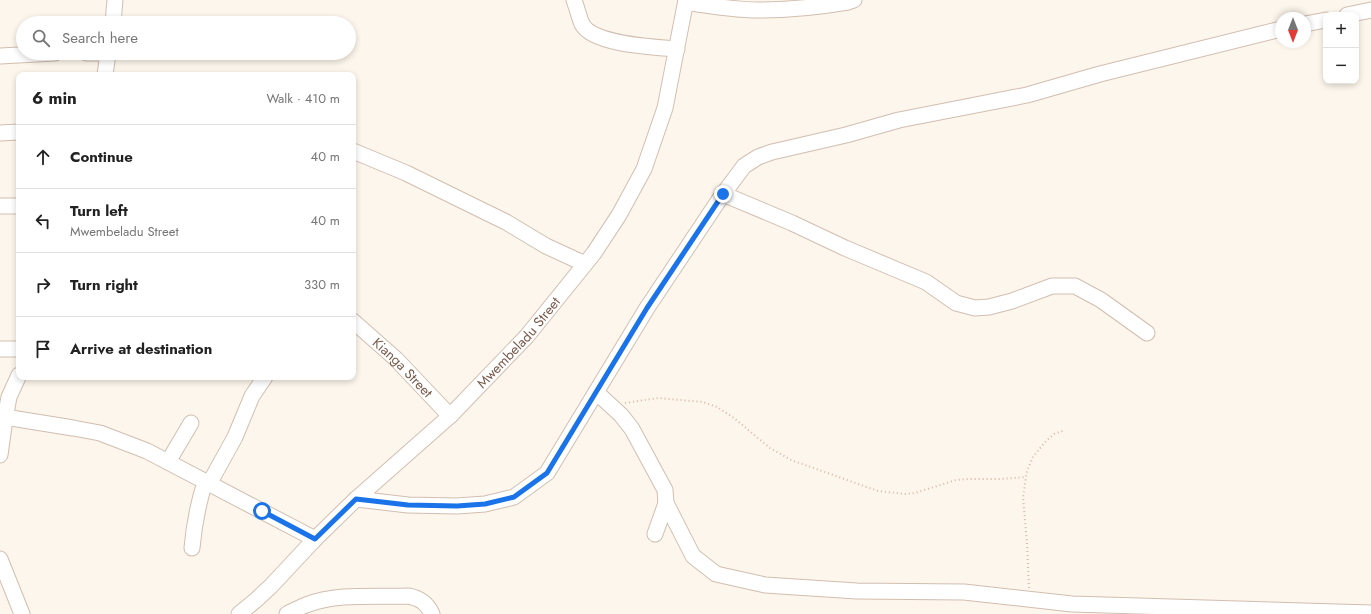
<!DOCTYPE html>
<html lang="en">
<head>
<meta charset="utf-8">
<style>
  body { margin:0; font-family:Jost,sans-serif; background:#f6f6f6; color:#222 }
  .controls { position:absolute; right:12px; top:12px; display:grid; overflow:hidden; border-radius:8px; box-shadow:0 2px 6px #0003 }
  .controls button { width:36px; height:36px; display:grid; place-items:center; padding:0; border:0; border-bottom:1px solid #e0e0e0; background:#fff; color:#222; font:20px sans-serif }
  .compass { position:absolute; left:1275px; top:12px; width:36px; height:36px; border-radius:50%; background:#fff; box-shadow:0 2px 6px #0003; rotate:180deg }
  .stop { position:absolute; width:12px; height:12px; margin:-9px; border:3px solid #1a73e8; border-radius:50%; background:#fff }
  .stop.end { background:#1a73e8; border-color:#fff; box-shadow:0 1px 4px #0008 }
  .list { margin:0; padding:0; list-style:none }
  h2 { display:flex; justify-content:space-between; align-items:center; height:52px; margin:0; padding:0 16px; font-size:17px }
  h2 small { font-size:13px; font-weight:400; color:#767676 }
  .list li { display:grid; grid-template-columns:26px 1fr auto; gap:12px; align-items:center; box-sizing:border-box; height:64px; padding:0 16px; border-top:1px solid #e0e0e0 }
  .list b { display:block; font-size:15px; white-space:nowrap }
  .list p { margin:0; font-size:13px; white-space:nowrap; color:#767676 }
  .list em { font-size:13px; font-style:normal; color:#767676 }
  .icon { flex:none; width:22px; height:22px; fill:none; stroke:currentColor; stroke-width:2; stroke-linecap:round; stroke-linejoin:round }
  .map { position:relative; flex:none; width:1371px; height:614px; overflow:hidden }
  .search { position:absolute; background:#fff; box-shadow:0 2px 6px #0003; left:16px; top:16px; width:340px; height:44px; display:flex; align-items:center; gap:10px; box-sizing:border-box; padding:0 14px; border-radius:22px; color:#767676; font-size:15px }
  .panel { position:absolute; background:#fff; box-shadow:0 2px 6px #0003; left:16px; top:72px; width:340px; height:308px; border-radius:8px }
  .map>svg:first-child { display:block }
</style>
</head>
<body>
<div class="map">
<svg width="1371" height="614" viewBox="0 0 1371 614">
  <rect width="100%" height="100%" fill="#fdf6ec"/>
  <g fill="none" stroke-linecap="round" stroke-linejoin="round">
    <defs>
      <g id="minor">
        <path d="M574,0C577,8 579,17 582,24C593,45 655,47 677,49"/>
        <path d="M686,2C710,6 735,10 759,10C789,10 818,7 848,2L854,0"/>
        <path d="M1347,15L1371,10"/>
        <path d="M113,23L115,0"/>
        <path d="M1305,24L1326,20"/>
        <path d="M86,53H108"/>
        <path d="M0,56L55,53"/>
        <path d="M105,75L108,53"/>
        <path d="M0,133L19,132"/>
        <path d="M353,151L406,173L506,222L546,246L585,264"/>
        <path d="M723,194L792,223L845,248L926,282L956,303L975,308L989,307L1012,301L1052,286H1075L1101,300L1147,333"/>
        <path d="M0,206H19"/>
        <path id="s1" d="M353,321L396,359L450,416"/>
        <path d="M0,349H19"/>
        <path d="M596,392L621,415L632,429L665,490L666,503L655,534"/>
        <path d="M5,417L73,428L100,433L147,451L315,539"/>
        <path d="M0,455L5,419L9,397L19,375"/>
        <path d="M168,462L191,423"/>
        <path d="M209,484L235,437L252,396L265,377"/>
        <path d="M356,499L408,505L457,506L485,504L514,497L547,473L647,308L721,197L744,166L758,157L772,152L846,135L899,120L1027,95L1100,74L1281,29"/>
        <path d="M666,503L693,556L716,574L765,585L857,591L964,592L1072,604L1371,613"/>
        <path d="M192,548C194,524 198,504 205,482"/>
        <path d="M0,559L22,614"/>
        <path id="s2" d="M239,614L256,600L271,586L315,539L356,499L450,416L527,336L594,253L619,215L644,169L665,108L686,0"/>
        <path d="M287,614C293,611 300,607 306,605C337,593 375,597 408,596C420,598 427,603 432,614"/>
      </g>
    </defs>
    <!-- minor casing -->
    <use href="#minor" stroke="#d1beb0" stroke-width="17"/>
    <!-- path -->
    <path stroke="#d9b8a5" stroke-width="2" stroke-dasharray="1 3" stroke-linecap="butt" d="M625,403L658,398L703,402L717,407L734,418L770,448L791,460L878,491L905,494L915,493L956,480L968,479H1002L1025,477
      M1029,588L1027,543L1023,497L1027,471L1033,457L1046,441L1054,434L1065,430"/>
    <!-- minor -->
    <use href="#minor" stroke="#fff" stroke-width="15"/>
  </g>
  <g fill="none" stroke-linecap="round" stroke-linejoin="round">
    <!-- route -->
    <path stroke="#1a73e8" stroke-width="5" d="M262,511L315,539L356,499L408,505L457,506L485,504L514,497L547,473L647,308L723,194"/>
  </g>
  <g text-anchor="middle" stroke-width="3" stroke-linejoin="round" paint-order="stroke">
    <!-- street labels -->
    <g font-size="14" fill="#7a5c4d" stroke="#fffaf3">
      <text dy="5" stroke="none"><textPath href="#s2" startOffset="390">Mwembeladu Street</textPath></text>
      <text dy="5" stroke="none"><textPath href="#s1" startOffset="68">Kianga Street</textPath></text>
    </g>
  </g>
</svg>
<div class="controls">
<button>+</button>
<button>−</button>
</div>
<svg class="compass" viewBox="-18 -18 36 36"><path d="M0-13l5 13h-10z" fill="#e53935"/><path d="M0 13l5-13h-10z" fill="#767676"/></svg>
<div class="stop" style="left:262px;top:511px"></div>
<div class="stop end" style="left:723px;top:194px"></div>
<div class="search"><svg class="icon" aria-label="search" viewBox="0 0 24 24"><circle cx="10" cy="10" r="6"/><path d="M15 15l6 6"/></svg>Search here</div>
<section class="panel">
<h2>6 min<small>Walk · 410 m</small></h2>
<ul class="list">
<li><svg class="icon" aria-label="ahead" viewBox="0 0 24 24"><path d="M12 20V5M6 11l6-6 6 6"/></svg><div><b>Continue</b></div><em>40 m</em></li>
<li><svg class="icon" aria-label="left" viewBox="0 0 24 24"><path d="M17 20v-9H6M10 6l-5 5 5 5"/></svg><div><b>Turn left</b><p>Mwembeladu Street</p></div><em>40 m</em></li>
<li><svg class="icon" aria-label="right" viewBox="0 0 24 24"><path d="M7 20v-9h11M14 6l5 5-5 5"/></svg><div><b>Turn right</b></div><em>330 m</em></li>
<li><svg class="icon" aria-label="arrive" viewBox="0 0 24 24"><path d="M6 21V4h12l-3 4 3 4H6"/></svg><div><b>Arrive at destination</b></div></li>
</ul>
</section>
</div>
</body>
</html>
